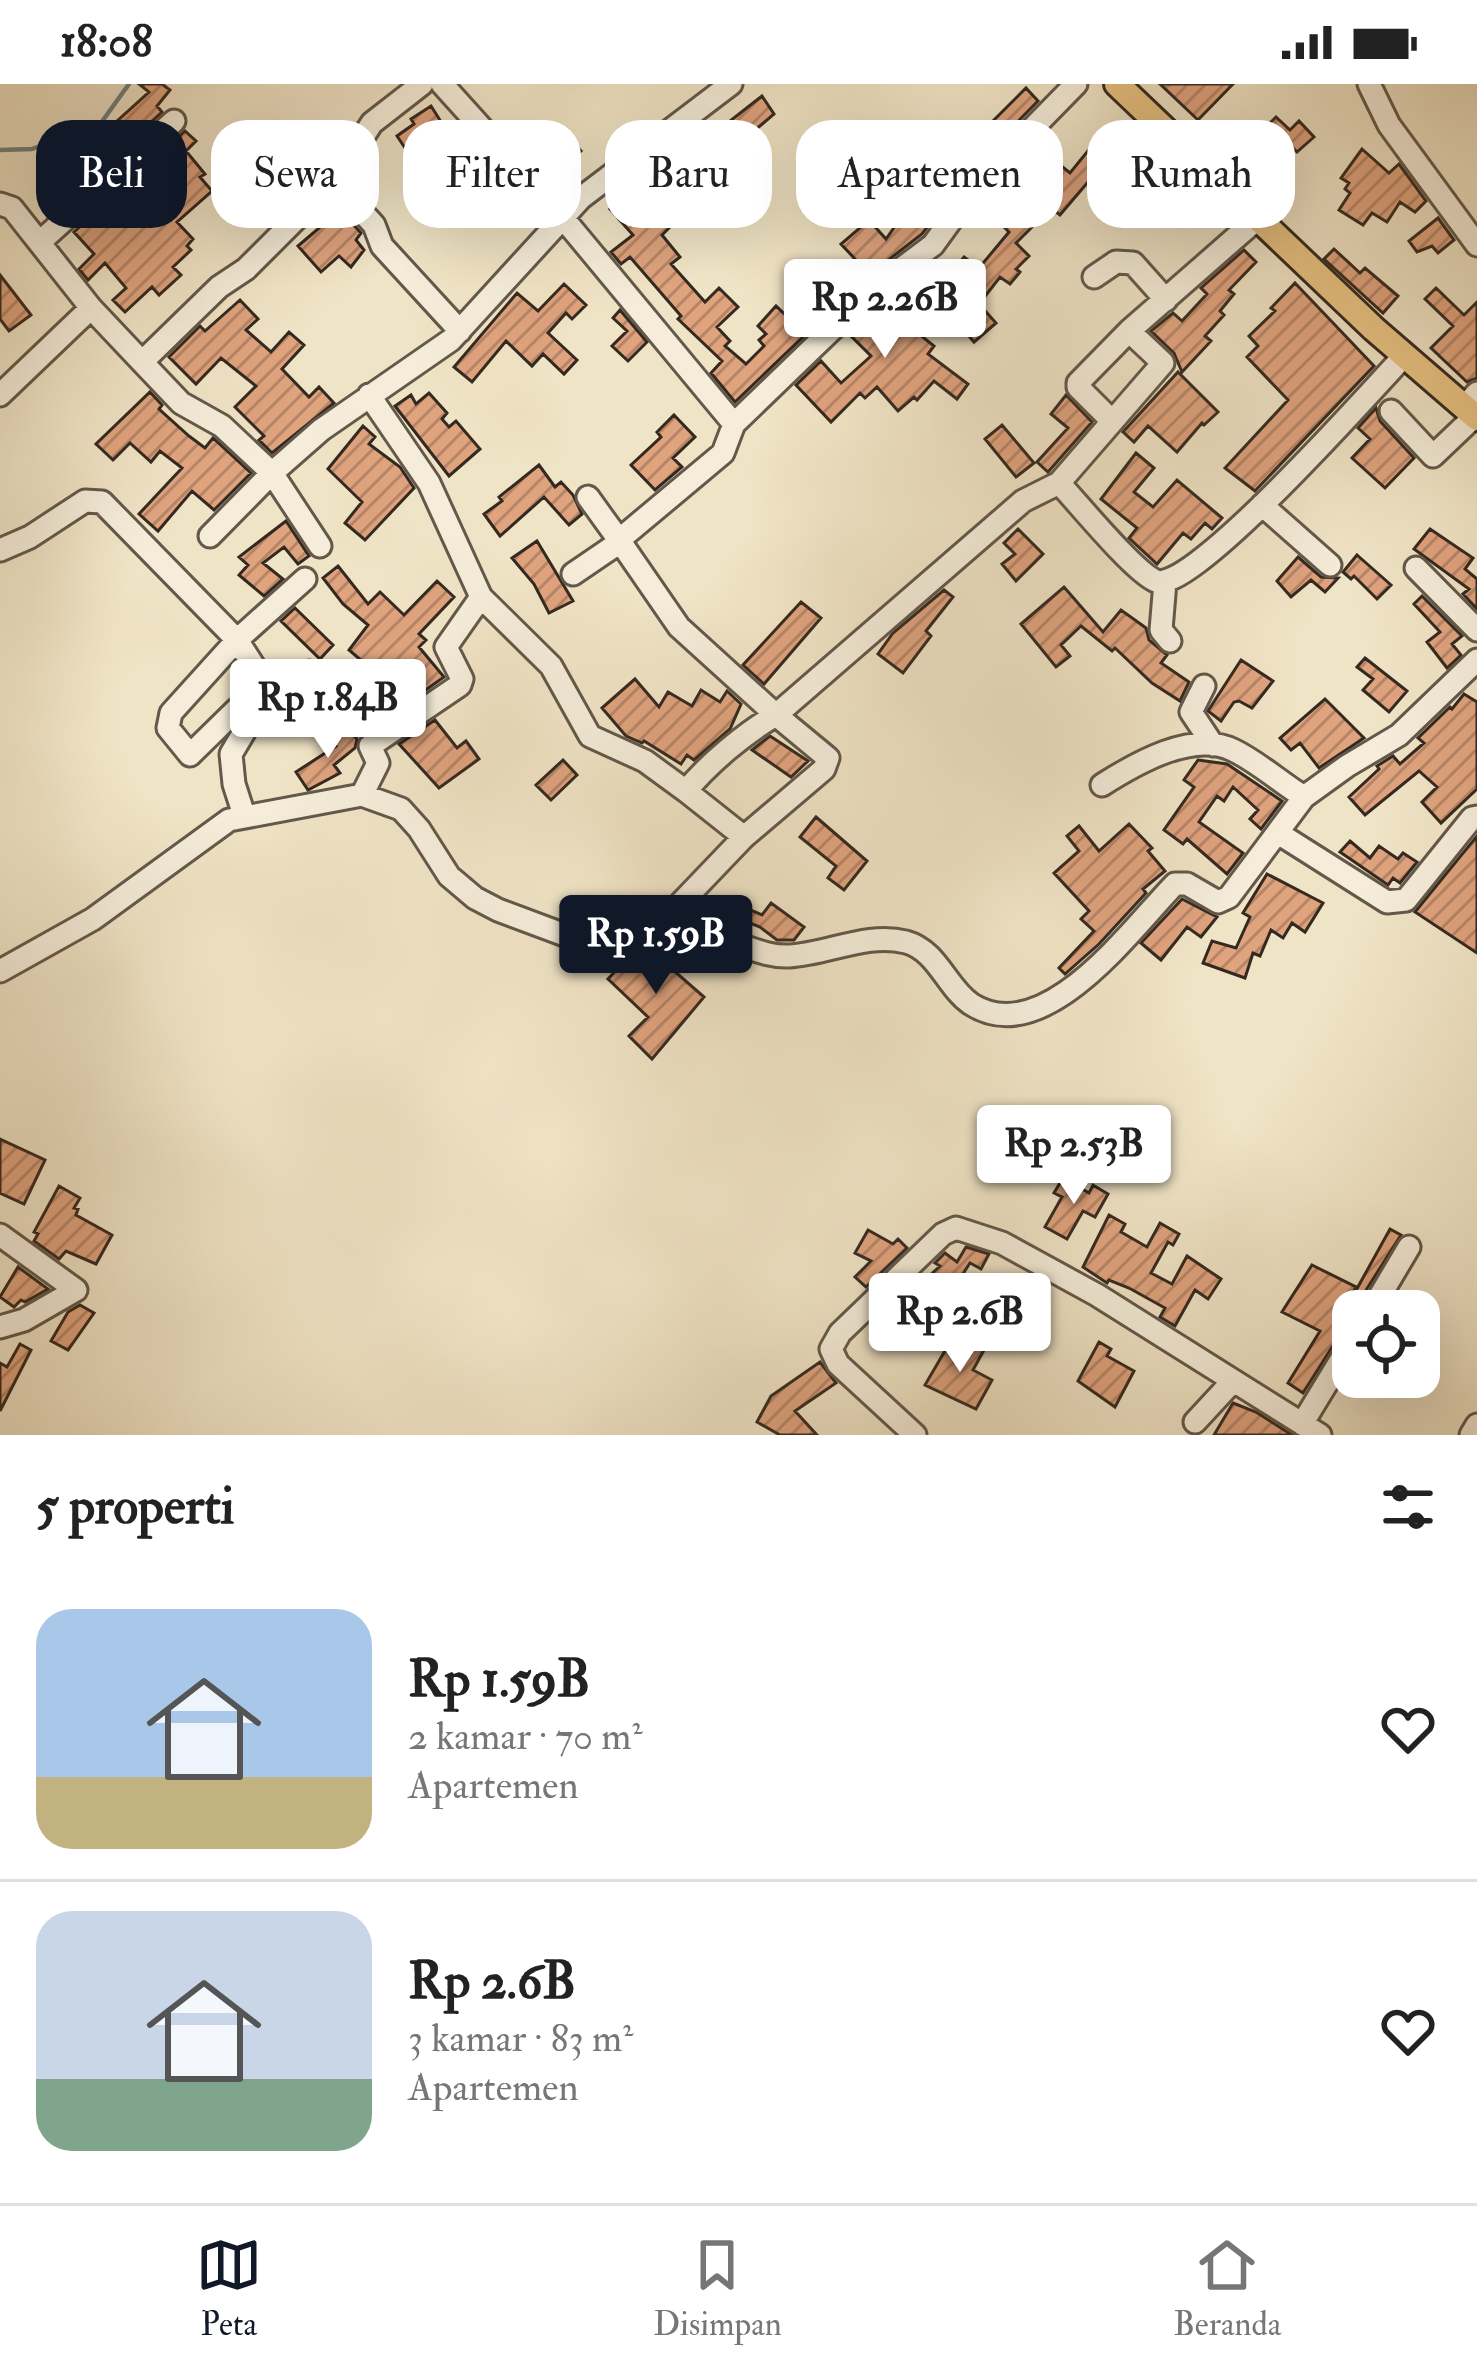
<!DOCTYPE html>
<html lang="id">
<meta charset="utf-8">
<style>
body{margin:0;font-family:"IM FELL Double Pica",serif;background:#f6f6f6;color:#222;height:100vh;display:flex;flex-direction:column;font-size:45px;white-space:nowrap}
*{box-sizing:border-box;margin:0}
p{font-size:39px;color:#767676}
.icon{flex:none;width:66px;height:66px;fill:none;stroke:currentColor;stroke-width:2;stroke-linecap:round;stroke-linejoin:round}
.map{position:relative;height:1351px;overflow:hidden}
.details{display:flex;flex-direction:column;background:#fff;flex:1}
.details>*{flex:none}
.banner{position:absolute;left:36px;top:36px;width:1407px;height:108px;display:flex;gap:24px}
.fabs{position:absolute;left:1332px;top:1206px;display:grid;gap:24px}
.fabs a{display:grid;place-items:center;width:108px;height:108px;border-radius:24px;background:#fff;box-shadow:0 12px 48px #0002;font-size:60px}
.price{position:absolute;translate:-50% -102px;padding:0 27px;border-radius:12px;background:#fff;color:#222;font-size:39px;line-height:78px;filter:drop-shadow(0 3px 6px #0008)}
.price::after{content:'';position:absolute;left:50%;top:72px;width:36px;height:27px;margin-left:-18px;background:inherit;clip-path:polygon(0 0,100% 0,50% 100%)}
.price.current{background:#111827;color:#fff}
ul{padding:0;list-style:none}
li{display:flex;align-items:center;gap:36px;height:300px;padding:0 36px}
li+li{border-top:3px solid #e0e0e0}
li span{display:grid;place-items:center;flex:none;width:336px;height:240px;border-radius:36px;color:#555}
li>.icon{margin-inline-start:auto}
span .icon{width:144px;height:144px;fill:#fffc;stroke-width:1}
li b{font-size:51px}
h2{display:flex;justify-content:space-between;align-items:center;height:144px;padding:0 36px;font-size:51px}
.tag{padding:0 42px;border-radius:36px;background:#fff;box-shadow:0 12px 48px #0002;font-size:42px;line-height:108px}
.tag.current{background:#111827;color:#fff}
.status{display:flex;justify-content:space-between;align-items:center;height:84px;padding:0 60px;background:#fff;direction:ltr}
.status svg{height:33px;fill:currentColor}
.tabs{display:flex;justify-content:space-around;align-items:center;height:168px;border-top:3px solid #e0e0e0;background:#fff;font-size:33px;color:#767676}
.tabs a{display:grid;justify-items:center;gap:6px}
.tabs .current{color:#111827}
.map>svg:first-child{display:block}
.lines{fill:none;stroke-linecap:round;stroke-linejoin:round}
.stream{stroke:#72827e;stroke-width:4.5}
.building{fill:url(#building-hatch);stroke:#342920;stroke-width:3}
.minor-casing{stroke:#63584a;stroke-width:27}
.major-casing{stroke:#342920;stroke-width:30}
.minor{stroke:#f5edda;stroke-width:21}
.major{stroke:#e8c283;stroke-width:24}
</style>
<div class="status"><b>18:08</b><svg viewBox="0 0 49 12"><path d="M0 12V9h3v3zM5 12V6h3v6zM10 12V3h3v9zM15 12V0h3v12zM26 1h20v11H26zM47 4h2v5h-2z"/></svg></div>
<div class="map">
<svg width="1477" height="1351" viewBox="0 0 1477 1351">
<defs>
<pattern id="building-hatch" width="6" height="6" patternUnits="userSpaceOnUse" patternTransform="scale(3)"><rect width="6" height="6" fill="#dfa37e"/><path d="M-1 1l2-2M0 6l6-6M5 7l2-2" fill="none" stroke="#b68567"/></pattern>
</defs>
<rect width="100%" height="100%" fill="#f0e4c6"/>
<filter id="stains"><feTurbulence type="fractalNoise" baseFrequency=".00167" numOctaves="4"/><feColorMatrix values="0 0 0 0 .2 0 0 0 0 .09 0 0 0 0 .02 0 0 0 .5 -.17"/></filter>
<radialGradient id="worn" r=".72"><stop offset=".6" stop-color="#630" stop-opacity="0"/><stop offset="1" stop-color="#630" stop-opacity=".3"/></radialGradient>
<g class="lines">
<path class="stream" d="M 0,66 L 32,65 L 101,39 L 129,0"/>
</g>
<path class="building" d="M 139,0 L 162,0 L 170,6 L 157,22 L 162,28 L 61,119 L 54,111 L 70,96 L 59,82 L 92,52 L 96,56 L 149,8 Z
M 1160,0 L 1233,0 L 1198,36 Z
M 1026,4 L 1038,17 L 987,69 L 973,57 Z
M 762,12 L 774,30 L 741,58 L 745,61 L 729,74 L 720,65 L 662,119 L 678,135 L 662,151 L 680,173 L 671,180 L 705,218 L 719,204 L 738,223 L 717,243 L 730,257 L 725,262 L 746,280 L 764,262 L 759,256 L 766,250 L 758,242 L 776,222 L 795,240 L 814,216 L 829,228 L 735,318 L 711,289 L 722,277 L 678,235 L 681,232 L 630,173 L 621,180 L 611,168 L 633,151 L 610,125 L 684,57 L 692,66 L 722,38 L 725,41 Z
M 431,22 L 450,52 L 413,76 L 397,52 L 414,40 L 411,35 Z
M 1276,33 L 1290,46 L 1299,37 L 1314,53 L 1297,68 L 1291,62 L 1274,80 L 1251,58 Z
M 1114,42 L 1135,60 L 1103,99 L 1094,91 L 1060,131 L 1051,124 L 1047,128 L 1051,117 L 1048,109 L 1021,77 L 1037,62 L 1057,82 L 1059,80 L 1070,89 L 1096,57 L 1100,60 Z
M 560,44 L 581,67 L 558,87 L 537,64 Z
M 185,47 L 196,57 L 186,67 L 205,90 L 200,93 L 212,107 L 177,138 L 193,155 L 187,162 L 191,166 L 173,183 L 181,191 L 159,211 L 152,203 L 125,228 L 113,216 L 126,204 L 105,179 L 88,196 L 79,185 L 94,170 L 74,148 L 115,111 L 129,129 L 149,111 L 158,102 L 143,85 Z
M 821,56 L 865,77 L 880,57 L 892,66 L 868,100 L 853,88 L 844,100 L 829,89 L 823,100 L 803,88 Z
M 1362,65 L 1389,89 L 1399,80 L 1426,117 L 1415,128 L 1400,118 L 1387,138 L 1372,129 L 1363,141 L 1339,126 L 1350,109 L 1345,105 L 1349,99 L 1341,94 Z
M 466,77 L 483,98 L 490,91 L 504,108 L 473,136 L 443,95 Z
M 1000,99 L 1030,132 L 1046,129 L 1016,159 L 1029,172 L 1016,185 L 1020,188 L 1010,200 L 1000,193 L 979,220 L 996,239 L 974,258 L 963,245 L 966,243 L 944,227 L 965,198 L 952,188 L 964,173 L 979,184 L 1009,148 L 981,120 Z
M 912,118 L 930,133 L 938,129 L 922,150 L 856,201 L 843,191 L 855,175 L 841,160 L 869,136 L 886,155 Z
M 340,126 L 361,149 L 356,156 L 364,166 L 351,183 L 339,172 L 321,188 L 298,162 Z
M 1438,134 L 1454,156 L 1438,169 L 1432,162 L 1417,168 L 1409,157 Z
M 1334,165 L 1360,189 L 1365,184 L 1398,212 L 1383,229 L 1324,175 Z
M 1244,166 L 1256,178 L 1229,206 L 1234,210 L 1220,227 L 1224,231 L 1205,252 L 1211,257 L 1182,288 L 1174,269 L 1151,247 L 1173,229 L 1182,237 L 1207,210 L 1201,204 Z
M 934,179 L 939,183 L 929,195 L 923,191 L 900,220 L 921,236 L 914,246 L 934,262 L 928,270 L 968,300 L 957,315 L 934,297 L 917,316 L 914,313 L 898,327 L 877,303 L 865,314 L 860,309 L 831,338 L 796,301 L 821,277 L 841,299 L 871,272 L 849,250 L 883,217 Z
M 0,191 L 31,231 L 9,247 L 0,235 Z
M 1295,199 L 1374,282 L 1255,407 L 1225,384 L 1288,316 L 1247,273 L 1258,262 L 1249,252 L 1275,227 L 1271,224 Z
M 564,200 L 586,221 L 572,235 L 566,229 L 548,249 L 577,276 L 564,290 L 543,270 L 532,282 L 506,257 L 472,298 L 454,283 L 517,209 L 538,227 Z
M 1436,204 L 1464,231 L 1477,218 L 1477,294 L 1467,298 L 1431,264 L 1453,242 L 1425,215 Z
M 240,216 L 258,235 L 246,246 L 271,268 L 289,248 L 304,261 L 282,285 L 309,313 L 319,303 L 334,319 L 272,369 L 259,356 L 264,352 L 235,323 L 256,302 L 221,274 L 196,300 L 169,273 L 200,242 L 205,247 Z
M 620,226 L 647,258 L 628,277 L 612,262 L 627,247 L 613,234 Z
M 1178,288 L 1218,328 L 1204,341 L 1202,339 L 1177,368 L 1148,342 L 1134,358 L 1123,348 Z
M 150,308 L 162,321 L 159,325 L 189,352 L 205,364 L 213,354 L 251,389 L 214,426 L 192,407 L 158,447 L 139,430 L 182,384 L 160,367 L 151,378 L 130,359 L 113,376 L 96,360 Z
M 429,309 L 447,329 L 442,335 L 449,343 L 456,337 L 480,365 L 449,392 L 395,322 L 411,311 L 416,320 Z
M 1066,311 L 1092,338 L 1048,388 L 1037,378 L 1068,344 L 1051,330 Z
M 1376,324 L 1380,337 L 1414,374 L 1385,404 L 1352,374 L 1370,355 L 1358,344 Z
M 674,331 L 695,353 L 673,374 L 682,383 L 655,406 L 631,381 L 661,353 L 657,348 Z
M 1002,341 L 1034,379 L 1016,393 L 985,355 Z
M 363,342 L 375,353 L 369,360 L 400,383 L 414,404 L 365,456 L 345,439 L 362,418 L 328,385 Z
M 1136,369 L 1154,384 L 1134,408 L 1153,423 L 1177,396 L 1222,434 L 1212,445 L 1205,439 L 1191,455 L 1183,449 L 1157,480 L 1129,454 L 1137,444 L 1101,415 Z
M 539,381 L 555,403 L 561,398 L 573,411 L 582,430 L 569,441 L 544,413 L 500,452 L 484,430 L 502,417 L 499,413 Z
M 286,437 L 309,472 L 298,480 L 284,463 L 263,479 L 283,495 L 264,512 L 239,491 L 248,481 L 239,473 Z
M 1018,445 L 1043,470 L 1016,497 L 1002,480 L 1015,470 L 1004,459 Z
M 1430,445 L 1473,474 L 1465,485 L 1477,495 L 1477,525 L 1463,510 L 1469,505 L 1414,465 Z
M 537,457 L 573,517 L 549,529 L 534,500 L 512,474 Z
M 1357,471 L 1391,501 L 1377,515 L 1354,492 L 1351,495 L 1343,488 Z
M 1298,473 L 1321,493 L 1338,494 L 1325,508 L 1311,496 L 1291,513 L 1277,497 Z
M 338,482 L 368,520 L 380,508 L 404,531 L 437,497 L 454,513 L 419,550 L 426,556 L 419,563 L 444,593 L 396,627 L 386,614 L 396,606 L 349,566 L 368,541 L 343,520 L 323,494 Z
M 1064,503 L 1103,548 L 1121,526 L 1146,544 L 1149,556 L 1167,571 L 1161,579 L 1189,598 L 1180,617 L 1152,599 L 1115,564 L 1112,567 L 1081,542 L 1061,561 L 1070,572 L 1056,583 L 1021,540 Z
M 944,506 L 953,513 L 926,547 L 931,552 L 903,589 L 878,570 L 893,549 Z
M 1422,512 L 1462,552 L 1452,560 L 1461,571 L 1447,584 L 1427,558 L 1440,548 L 1414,520 Z
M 801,518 L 821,534 L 764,600 L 743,581 Z
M 295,524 L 333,561 L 320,575 L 281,537 Z
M 1365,574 L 1407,607 L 1389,628 L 1363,606 L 1373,595 L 1357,583 Z
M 1241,576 L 1273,597 L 1252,624 L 1239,617 L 1234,618 L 1221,637 L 1208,627 Z
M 635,595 L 659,623 L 668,608 L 692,622 L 701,606 L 720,618 L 727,607 L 741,620 L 730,645 L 694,676 L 687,671 L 681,680 L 644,657 L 642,659 L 626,652 L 602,624 Z
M 1464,610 L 1477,618 L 1477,705 L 1441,739 L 1422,718 L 1437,703 L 1419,687 L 1365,731 L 1349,713 L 1379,685 L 1377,682 L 1393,672 L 1400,680 L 1424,659 L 1418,654 L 1450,623 L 1452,625 Z
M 1325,615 L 1364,654 L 1319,684 L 1300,659 L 1291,666 L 1280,654 Z
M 435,636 L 457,664 L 466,657 L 479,675 L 439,704 L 399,660 Z
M 347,643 L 357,655 L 355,664 L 334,681 L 340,689 L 308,706 L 296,688 L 336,662 L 331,655 Z
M 770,652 L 808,677 L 791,693 L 752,666 Z
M 563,676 L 577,691 L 551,716 L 536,701 Z
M 1198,676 L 1227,680 L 1282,717 L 1261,745 L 1250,735 L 1258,726 L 1233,703 L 1224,717 L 1217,712 L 1199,738 L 1243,769 L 1227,790 L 1187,755 L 1183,760 L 1164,746 L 1194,703 L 1184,696 Z
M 816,733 L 867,777 L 844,806 L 828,794 L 836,782 L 800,753 Z
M 1129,740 L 1152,764 L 1148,767 L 1165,787 L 1143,805 L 1146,809 L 1099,860 L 1065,890 L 1059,884 L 1094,847 L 1081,835 L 1089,827 L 1054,789 L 1079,767 L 1067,752 L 1079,742 L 1099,767 Z
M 1477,752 L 1477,869 L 1415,828 Z
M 1350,757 L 1370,774 L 1379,762 L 1398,775 L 1403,769 L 1417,778 L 1400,799 L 1393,794 L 1388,801 L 1340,768 Z
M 1267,790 L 1323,819 L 1305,848 L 1292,839 L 1283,854 L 1271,846 L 1260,872 L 1253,869 L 1245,894 L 1203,879 L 1212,857 L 1236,864 L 1250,833 L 1243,829 Z
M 1182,815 L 1217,833 L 1201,853 L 1187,843 L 1161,876 L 1141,859 Z
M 771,819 L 804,843 L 794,856 L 777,856 L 760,843 L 735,833 L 739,821 L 762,831 Z
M 657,860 L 678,881 L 673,886 L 704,913 L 652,975 L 629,952 L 648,933 L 608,895 L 625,877 L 629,880 L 646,863 Z
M 0,1055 L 45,1076 L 24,1120 L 0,1109 Z
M 1063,1094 L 1089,1109 L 1093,1101 L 1108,1110 L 1095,1133 L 1083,1127 L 1067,1155 L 1045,1143 L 1062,1113 L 1054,1109 Z
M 59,1102 L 80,1114 L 74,1124 L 78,1125 L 76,1131 L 112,1151 L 96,1180 L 66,1167 L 59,1175 L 34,1157 L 38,1150 L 34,1148 Z
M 1109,1131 L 1125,1140 L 1121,1148 L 1147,1163 L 1160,1139 L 1179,1150 L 1173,1161 L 1168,1158 L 1151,1189 L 1172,1200 L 1187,1172 L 1221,1195 L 1208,1215 L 1195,1206 L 1175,1242 L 1160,1233 L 1165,1224 L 1129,1204 L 1109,1196 L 1107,1199 L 1083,1183 Z
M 1390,1145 L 1401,1151 L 1361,1214 L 1354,1210 Z
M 868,1146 L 893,1160 L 898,1155 L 907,1164 L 866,1203 L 855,1193 L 871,1177 L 855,1169 Z
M 966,1163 L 989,1170 L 981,1185 L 970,1179 L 953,1205 L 940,1214 L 923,1198 L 940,1182 L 935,1179 L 945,1169 L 957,1178 Z
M 1312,1181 L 1356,1203 L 1337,1236 L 1346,1241 L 1303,1309 L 1288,1299 L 1320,1247 L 1282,1228 Z
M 18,1183 L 48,1205 L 25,1218 L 21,1216 L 14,1223 L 0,1213 Z
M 80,1221 L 94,1229 L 68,1266 L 51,1257 L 68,1228 Z
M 961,1253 L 984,1266 L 973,1286 L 992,1296 L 976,1325 L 925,1301 L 946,1265 L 953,1269 Z
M 1099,1258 L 1111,1265 L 1107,1272 L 1134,1287 L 1115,1323 L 1078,1297 Z
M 20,1260 L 31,1266 L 0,1327 L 0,1279 L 7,1283 Z
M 820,1278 L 836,1299 L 795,1327 L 817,1351 L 780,1351 L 757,1338 L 771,1312 Z
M 1233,1319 L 1256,1328 L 1292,1351 L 1214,1351 Z"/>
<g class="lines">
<defs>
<path id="minor" d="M 442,0 L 563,134 L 734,340 L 873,206 L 933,161 L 975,103 L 1076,0
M 1369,0 L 1389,41 L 1477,161
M 1001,76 L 1036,118
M 334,97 L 374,141 L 382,162 L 460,247
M 0,120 L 12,124 L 91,224
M 1257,135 L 1129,247 L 1163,279 L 1059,399 C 1078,419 1134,488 1156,497 C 1191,511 1374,304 1404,272
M 41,157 L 174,37
M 1094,193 L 1116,178 L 1133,179 L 1166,216
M 0,311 L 91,224 L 142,278
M 1465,322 L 1477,309
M 1391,327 L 1433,372 L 1475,332
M 1112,337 L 1078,303 L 1078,299 L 1129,247
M 588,413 L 619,456
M 1262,421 L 1330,481
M 210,452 L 272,389 L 321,346 L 451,256 L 581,114 L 731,0
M 320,462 L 272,389 L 222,342 L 181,319 L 142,278 L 219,203 L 246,185 L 334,97 L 372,39 L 422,0
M 0,466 L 30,453 L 85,417 L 102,418 L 237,556 L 171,629 L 168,644 L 190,671 L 237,625
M 1416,484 L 1477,546
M 573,490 L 620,458
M 1165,498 L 1161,546 L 1170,557
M 481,513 L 551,582 L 590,652 L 645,677 L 686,707 C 709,679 745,649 776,631 L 679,543 L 619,456 L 723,369 L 734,340
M 1204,602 L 1191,628 L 1213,661
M 264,620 L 309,588
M 1102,701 C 1135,680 1193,646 1233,666 C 1258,678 1281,699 1304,713
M 686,707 L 744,753
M 362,711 L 378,679 L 370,662 L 460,601 L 462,595 L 446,563 L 481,513 L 429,399 L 369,311
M 244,731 L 234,700 L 231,670 L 265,613 L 257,587 L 237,556 L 305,495
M 1278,749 L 1387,818 L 1406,816 L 1472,734 L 1477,733
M 656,845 C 680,848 704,850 728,857 C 749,863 767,873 789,872 C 829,870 866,848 906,858 C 938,867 946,903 971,920 C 1044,967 1130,846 1175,800 L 1187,800 L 1218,818 L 1229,813 L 1304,713 L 1347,682 L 1399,651 L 1477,576
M 0,887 L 93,835 L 229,736 L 362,711 L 401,725 L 419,745 L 449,792 L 475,814 L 498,826 L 581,857 L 600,858 L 656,845 L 744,753 L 824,685 L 828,674 L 776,631 L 1023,417 L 1059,399
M 0,1151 L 76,1206 L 24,1236 L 0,1243
M 898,1195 L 931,1226
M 1371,1227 L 1409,1163
M 1195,1338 L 1233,1297
M 1302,1340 L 1353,1256
M 915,1351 L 838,1280 L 831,1265 L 840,1249 L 943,1150 L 956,1144 L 1002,1159 L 1097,1211 L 1320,1351
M 1471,1351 L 1477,1341"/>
<path id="major" d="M 1117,0 L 1374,245 L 1477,334"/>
</defs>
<use href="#minor" class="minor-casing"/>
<use href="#major" class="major-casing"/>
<use href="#minor" class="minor"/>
<use href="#major" class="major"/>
</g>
<rect width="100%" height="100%" filter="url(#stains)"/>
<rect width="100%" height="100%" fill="url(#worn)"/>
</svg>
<div class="fabs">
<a><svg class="icon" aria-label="locate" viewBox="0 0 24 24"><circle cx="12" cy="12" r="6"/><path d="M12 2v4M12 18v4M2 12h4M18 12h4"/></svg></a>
</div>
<b class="price" style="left:885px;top:277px">Rp 2.26B</b>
<b class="price" style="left:328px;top:677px">Rp 1.84B</b>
<b class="price current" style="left:656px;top:913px">Rp 1.59B</b>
<b class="price" style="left:1074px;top:1123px">Rp 2.53B</b>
<b class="price" style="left:960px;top:1291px">Rp 2.6B</b>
<div class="banner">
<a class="tag current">Beli</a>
<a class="tag">Sewa</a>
<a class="tag">Filter</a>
<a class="tag">Baru</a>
<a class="tag">Apartemen</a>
<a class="tag">Rumah</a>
</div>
</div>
<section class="details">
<h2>5 properti<svg class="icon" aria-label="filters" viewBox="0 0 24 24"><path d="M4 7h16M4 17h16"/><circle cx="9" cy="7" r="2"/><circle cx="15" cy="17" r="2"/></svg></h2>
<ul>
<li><span style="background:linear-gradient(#a9c7e8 70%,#c2b280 0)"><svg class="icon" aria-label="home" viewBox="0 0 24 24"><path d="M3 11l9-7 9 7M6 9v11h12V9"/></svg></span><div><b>Rp 1.59B</b><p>2 kamar · 70 m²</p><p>Apartemen</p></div><svg class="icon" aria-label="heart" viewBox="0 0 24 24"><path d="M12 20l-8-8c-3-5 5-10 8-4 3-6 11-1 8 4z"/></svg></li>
<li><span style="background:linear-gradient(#c9d6e8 70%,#7fa58c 0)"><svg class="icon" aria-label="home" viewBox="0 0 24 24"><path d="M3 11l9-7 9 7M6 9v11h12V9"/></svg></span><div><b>Rp 2.6B</b><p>3 kamar · 83 m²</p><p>Apartemen</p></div><svg class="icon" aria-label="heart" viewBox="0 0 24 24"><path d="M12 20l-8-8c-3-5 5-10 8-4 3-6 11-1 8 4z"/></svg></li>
</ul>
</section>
<nav class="tabs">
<a class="current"><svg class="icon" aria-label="map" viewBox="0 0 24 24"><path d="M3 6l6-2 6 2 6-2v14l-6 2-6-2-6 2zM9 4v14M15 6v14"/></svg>Peta</a>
<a><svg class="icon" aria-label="saved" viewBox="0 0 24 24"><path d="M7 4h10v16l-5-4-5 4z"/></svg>Disimpan</a>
<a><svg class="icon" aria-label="home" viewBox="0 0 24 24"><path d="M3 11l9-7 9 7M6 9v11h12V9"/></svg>Beranda</a>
</nav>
